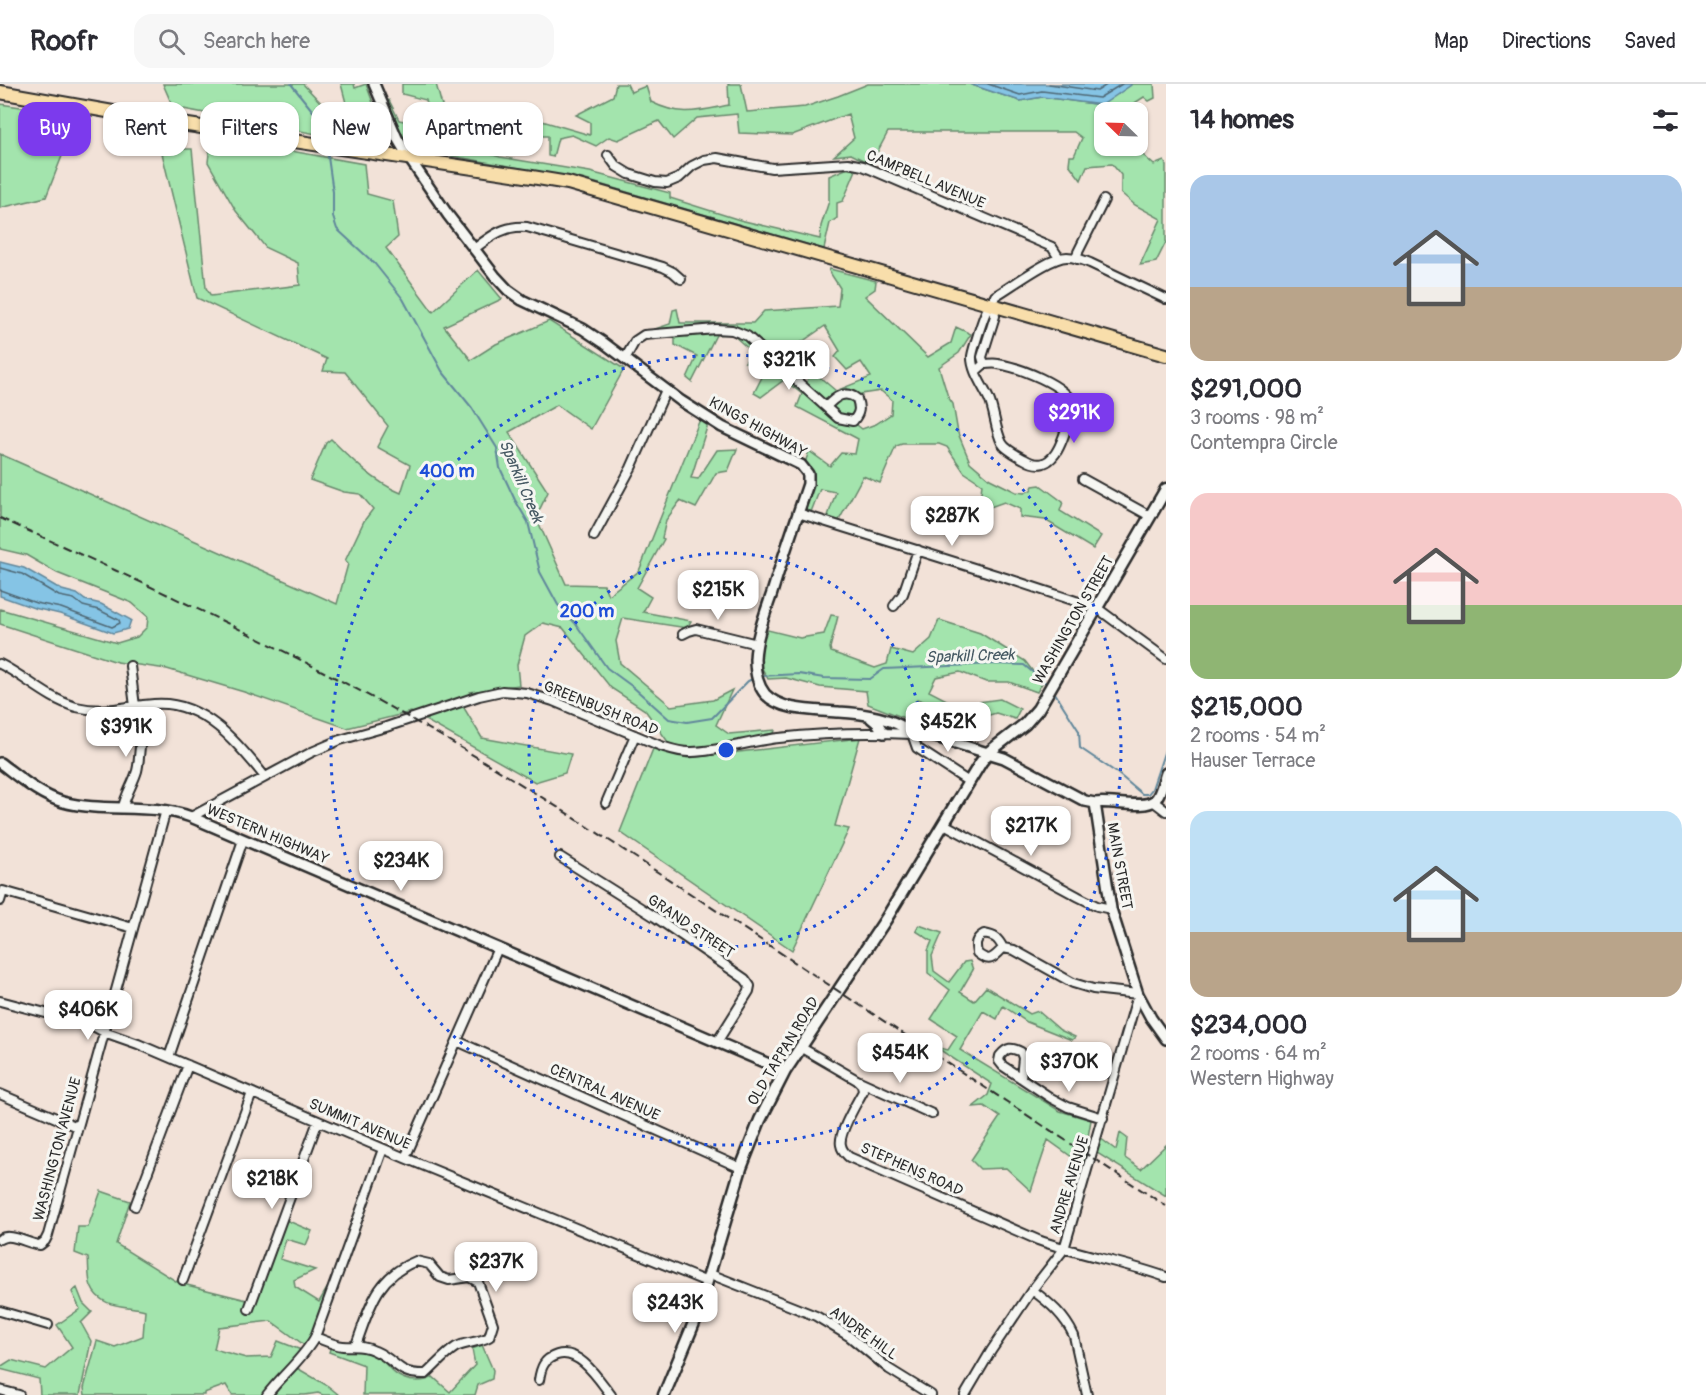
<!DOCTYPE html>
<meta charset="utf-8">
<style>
body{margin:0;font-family:Pangolin,sans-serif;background:#f7f7f7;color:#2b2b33;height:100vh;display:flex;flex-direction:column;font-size:22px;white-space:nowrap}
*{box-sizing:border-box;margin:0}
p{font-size:20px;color:#7c7c81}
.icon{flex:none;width:33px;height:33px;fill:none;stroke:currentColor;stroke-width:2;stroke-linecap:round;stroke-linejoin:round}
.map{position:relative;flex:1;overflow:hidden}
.drawer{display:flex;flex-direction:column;background:#fff;width:540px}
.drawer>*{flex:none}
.banner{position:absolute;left:18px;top:18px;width:570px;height:54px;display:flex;gap:12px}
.needle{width:39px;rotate:293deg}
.controls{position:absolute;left:1094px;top:18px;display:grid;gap:12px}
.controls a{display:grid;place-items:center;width:54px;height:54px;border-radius:12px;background:#fff;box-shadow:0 2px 4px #0004;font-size:30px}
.price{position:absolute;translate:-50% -51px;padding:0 14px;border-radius:12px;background:#fff;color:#222;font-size:20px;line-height:39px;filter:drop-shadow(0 2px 3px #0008)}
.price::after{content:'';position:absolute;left:50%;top:36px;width:18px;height:14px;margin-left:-9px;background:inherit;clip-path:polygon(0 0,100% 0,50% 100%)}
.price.on{background:#7c3aed;color:#fff}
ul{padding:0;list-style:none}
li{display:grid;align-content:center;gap:12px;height:318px;padding:0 24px}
li span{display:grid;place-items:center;height:186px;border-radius:18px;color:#555}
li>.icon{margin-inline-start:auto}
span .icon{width:108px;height:108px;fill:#fffc;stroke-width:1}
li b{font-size:26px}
h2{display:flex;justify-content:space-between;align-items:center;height:72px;padding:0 24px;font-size:26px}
.chip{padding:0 21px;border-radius:18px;background:#fff;box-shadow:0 2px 4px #0004;font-size:21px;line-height:54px}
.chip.on{background:#7c3aed;color:#fff}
header{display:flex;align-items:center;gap:36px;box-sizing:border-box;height:84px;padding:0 30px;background:#fff;border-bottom:2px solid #e1e1e2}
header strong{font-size:28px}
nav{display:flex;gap:33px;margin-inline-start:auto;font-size:21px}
.search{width:420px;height:54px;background:#f7f7f7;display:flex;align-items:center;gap:15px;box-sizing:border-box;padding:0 21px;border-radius:18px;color:#7c7c81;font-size:22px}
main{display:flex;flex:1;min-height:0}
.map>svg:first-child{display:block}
.green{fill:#a3e4ad;stroke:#67886c;stroke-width:1.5;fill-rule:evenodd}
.water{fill:#85c4e5;stroke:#61879b;stroke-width:1.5}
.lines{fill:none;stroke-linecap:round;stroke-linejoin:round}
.shore{stroke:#4f6875;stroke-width:1.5}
.stream{stroke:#61879b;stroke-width:2}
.minor-casing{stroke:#2b2b2b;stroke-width:12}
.tertiary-casing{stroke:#2b2b2b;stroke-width:14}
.secondary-casing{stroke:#2b2b2b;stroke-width:15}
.primary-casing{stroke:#2b2b2b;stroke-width:16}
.minor{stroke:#f6f6f2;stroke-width:8}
.tertiary{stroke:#f6f6f2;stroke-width:9}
.secondary{stroke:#f6f6f2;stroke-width:10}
.primary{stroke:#f8deab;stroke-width:12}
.rail{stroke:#2b2b2b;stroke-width:2;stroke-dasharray:9 4.5;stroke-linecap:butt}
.ring{fill:none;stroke:#1d4ed8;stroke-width:3;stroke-dasharray:3 6}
.labels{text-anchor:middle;stroke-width:6;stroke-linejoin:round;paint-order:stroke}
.street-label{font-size:15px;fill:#2b2b2b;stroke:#f6f6f2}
.water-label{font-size:16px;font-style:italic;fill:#465963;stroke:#f6f6f2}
.centre{fill:#1d4ed8;stroke:#f6f6f2;stroke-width:3}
.ring-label{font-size:18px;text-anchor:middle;font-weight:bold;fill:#1d4ed8;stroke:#f6f6f2;stroke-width:6;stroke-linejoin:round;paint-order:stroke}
</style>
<header>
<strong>Roofr</strong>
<div class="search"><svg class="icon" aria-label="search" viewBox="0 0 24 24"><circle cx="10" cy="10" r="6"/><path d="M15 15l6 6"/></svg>Search here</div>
<nav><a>Map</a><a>Directions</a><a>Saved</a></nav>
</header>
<main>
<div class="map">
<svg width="1166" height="1311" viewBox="0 0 1166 1311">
<rect width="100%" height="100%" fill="#f2e2d8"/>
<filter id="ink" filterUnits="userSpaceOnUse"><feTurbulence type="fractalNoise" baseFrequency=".0167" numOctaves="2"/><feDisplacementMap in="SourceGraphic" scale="12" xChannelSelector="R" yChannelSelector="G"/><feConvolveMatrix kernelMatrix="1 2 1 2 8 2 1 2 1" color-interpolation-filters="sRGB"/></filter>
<g filter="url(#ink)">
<path class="green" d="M 163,0 L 303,0 L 323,21 L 343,55 L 173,23 Z
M 341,0 L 354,0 L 355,4 L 366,0 L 388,59 L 356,57 Z
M 402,0 L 436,0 L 449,47 L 507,51 L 532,34 L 590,51 L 590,38 L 576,31 L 613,12 L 616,0 L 627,0 L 631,8 L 646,2 L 651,18 C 681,33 698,27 729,21 L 728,0 L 741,0 L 747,28 L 805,23 L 838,12 L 868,0 L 969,0 L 1020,17 L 1042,13 L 1101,21 L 1131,0 L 1154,0 L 1155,14 L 1149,17 L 1144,13 L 1121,28 L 1104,28 L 1104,62 L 1133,62 L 1154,81 L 1164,77 L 1166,81 L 1166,158 L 1156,178 L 1140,181 L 1161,135 L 1135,121 L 1121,109 L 1121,91 L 1112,80 L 1087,82 L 1081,96 L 1069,80 L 1070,72 L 1074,72 L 1082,54 L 1074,48 L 888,48 L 871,80 L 851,70 L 834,72 L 854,54 L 848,30 L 792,51 L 739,49 L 737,30 L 697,34 L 673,55 L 659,37 L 618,56 L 609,53 L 596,62 L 572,51 L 558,54 L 553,73 L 548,72 L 548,52 L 528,52 L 510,64 L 497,61 L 490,55 L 477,66 L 500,73 L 590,88 L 670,109 L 670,114 L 740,136 L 820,155 L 821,142 L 829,117 L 829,92 L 848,84 L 856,86 L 843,117 L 837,119 L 837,134 L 830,139 L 824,165 L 582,95 L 452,72 L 436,65 L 407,61 L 385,17 L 389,16 L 399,36 L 432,42 L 426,16 L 402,10 Z
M 0,20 L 49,27 L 71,49 L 46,113 L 0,124 Z
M 211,53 L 364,80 L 367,110 L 393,117 L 398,153 L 386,164 L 433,228 L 478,186 L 502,215 L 444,242 L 471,276 L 496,260 L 549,237 L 624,285 L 591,345 L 557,321 L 509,348 L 548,408 L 536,433 L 566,500 L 604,501 L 608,511 L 639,487 L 700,335 L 708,340 L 691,394 L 698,395 L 717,366 L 737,365 L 728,387 L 716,389 L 696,424 L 680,417 L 666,436 L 662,454 L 664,455 L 637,504 L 651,513 L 643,528 L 691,537 L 687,544 L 623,534 L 616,557 L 620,579 L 671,622 L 713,616 L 732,606 L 716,641 L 729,650 L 775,646 L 773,653 L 693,665 L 671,662 L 645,626 L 611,604 L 563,544 L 543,539 L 525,552 L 517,581 L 519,601 L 470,608 L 464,624 L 482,654 L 571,670 L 565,689 L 535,698 L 411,628 L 347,644 L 244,608 L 167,585 L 117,578 L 0,540 L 0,525 L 117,559 L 137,553 L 147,543 L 148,533 L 132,519 L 57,489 L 26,471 L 0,465 L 0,370 L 337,520 L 348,480 L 345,477 L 364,437 L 373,425 L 360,410 L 344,408 L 310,396 L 326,359 L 331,355 C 351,375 374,398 401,409 L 410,381 L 377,363 L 388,342 L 345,288 L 323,287 L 327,275 L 197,214 L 161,65 L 192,65 L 206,204 L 211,212 L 300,201 L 298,179 L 266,164 L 236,127 L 208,78 Z
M 830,185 L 876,197 L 875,205 L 865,212 L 928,273 L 951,259 L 956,243 L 971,250 L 959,269 L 939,283 L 948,313 L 953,320 L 958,349 L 970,378 L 990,395 L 1016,408 L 1024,409 L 1031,406 L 1033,402 L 1040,401 L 1063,418 L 1060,427 L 1101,452 L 1093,465 L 1045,436 L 1020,433 L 1020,425 L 1004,418 L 990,423 L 985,439 L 971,444 L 965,431 L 980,417 L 982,400 L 964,388 L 947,363 L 939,360 L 902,360 L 896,362 L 880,399 L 863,392 L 838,438 L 827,435 L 836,408 L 820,405 L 811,428 L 806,425 C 811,408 818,394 805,379 L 809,367 L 830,382 L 841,369 L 855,370 L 858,355 L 797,323 L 802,310 L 784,296 L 761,313 L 754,309 L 764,289 C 759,281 754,278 745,278 L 753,269 L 732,250 L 716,251 L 692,298 L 687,294 L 697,272 L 675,261 L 675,254 L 655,254 L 655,245 L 670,240 L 673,226 L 677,225 L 680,239 L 753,239 L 764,227 L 838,222 L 840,204 L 829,187 ZM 825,242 L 840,267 L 835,273 L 847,286 L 861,278 L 871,293 L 836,307 L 809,284 L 807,300 L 789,279 L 792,272 L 786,269 ZM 881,307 L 892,316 L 891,330 L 876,340 L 862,345 L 848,334 L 855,326 L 861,310 Z
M 831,531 L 838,532 L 830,564 L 831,568 L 875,584 L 887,580 L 891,565 L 913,571 L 931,555 L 939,536 L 980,549 L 1025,577 L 1042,599 L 1037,608 L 1009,598 L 986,598 L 960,588 L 936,593 L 929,607 L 956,621 L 1000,615 L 1020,625 L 1015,635 L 996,629 L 973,636 L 917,615 L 907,635 L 868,620 L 866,607 L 820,603 L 786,594 L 768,595 L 759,579 L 761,559 L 768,546 L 800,554 L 824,550 Z
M 860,654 L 835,742 L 849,745 L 792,866 L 620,748 L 653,665 L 688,674 Z
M 919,841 L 942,849 L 932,872 L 934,887 L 949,898 L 964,878 L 970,877 L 973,886 L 960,908 L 974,917 L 986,903 L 1030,930 L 1038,927 L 1060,946 L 1075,953 L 1072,956 L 1027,938 L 1003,922 L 997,935 L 983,927 L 960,966 L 1060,1027 L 1091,1036 L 1083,1081 L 1048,1056 L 1031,1107 L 1006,1084 L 980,1085 L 971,1076 L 1000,1033 L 984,1022 L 973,1023 L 988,1011 L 992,1000 L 928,958 L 930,957 L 936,958 L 940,964 L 948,966 L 957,952 L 931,935 L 950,906 L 928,889 L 928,867 L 932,857 L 916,847 Z
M 1120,1049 L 1127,1054 L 1125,1074 L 1141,1085 L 1166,1061 L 1166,1112 L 1097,1069 L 1100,1054 L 1116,1066 Z
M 101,1107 L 130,1117 L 116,1160 L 179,1199 L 255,1218 L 286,1136 L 312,1147 L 306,1161 L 286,1155 L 280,1175 L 315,1186 L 294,1196 L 295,1203 L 319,1218 L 329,1201 L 331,1203 L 307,1263 L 271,1237 L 219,1243 L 214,1265 L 246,1274 L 271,1273 L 278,1257 L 301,1266 C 292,1283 273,1295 262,1311 L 232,1311 L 226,1301 L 204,1309 L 204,1311 L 85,1311 L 84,1304 L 97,1257 L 115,1263 L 143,1252 L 145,1226 C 126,1221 100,1225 91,1202 C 88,1195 89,1182 88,1174 L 75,1169 L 78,1143 L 88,1143 Z
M 77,1204 L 83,1219 L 92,1228 L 81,1239 L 91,1257 L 80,1311 L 40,1311 L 39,1295 L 0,1285 L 0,1283 L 11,1276 L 46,1285 L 72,1263 L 57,1241 L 80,1225 L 72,1208 Z
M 482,1261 L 493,1286 L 492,1295 L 478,1301 L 475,1311 L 363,1311 L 364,1281 L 329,1268 L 331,1262 C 346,1264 363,1264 377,1272 C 385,1277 389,1286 397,1291 C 408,1298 423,1299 433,1293 L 450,1308 L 475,1281 L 472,1265 Z
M 297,1284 L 328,1302 L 339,1311 L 323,1311 L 318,1309 L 305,1311 L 273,1311 L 276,1306 Z"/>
<path class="water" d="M 969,0 L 1131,0 L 1131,1 L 1102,21 L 1042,13 L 1020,17 Z
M 0,478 L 24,484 L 62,506 L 77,510 L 85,516 L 101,520 L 131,536 L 128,545 L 113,549 L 60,530 L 34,524 L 0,512 Z"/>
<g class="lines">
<path class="shore" d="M 988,0 L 1020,11 L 1042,7 L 1099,14 L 1122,0
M 1049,0 L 1097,7 L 1108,0
M 0,484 L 22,490 L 59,512 L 74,515 L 83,522 L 99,526 L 119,536 L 120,539 L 112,543 L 61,524 L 36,519 L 0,506"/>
<path class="stream" d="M 291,0 L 324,41 L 326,57
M 327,66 L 333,108 L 333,133 L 337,145 L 375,180 L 403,215 L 442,287 L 472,324 L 497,364 L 500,384 L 515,416 L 528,438 L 540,488 L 558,521 L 575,539 L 607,584 L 633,603 L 669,635 L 687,638 L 712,634 L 748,597 L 755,594
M 760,592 L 799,590 L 824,594 L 870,595 L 884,585 L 995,580 L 1024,581 L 1047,600
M 1053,606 L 1079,647 L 1080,664 L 1117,689 L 1142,710 L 1148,710 L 1152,705 L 1166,663"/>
<defs>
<path id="minor" d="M 608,71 L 616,82 L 629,90 L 655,98 L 667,99 L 679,94 L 692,82 L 704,76 L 717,74 L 772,84 L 848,79 L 863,82 L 1052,163 L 1059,174
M 474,165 C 491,152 504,141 527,143 L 663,183 L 673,188 L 681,195
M 1077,175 L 1078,168 L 1104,116
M 625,275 L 635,257 L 644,251 L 716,245 L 732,246 L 747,252 L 838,334 L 853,337 C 860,329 860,324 857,315 C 845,305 835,313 826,323
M 984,280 L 982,273 L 995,232 L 992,221
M 976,287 L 984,280 C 988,280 994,279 998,280 C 1018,283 1067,301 1073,321 C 1066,343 1058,396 1024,375 C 1017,371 1006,366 1002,359 C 995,345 995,329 989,315 C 983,302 971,286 972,272 C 973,265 983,234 986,228 C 990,222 993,219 995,212 C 1011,203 1050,173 1067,173 C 1075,173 1083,176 1090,179 L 1166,215
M 1083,395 L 1150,432
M 798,429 L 1009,495 L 1097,524 L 1166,575
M 594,452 L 631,384 L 666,306
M 894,522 L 903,510 L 918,466
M 683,550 L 689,547 L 696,545 L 757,560
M 0,580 C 26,593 48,615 76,623 C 106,630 125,622 154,620 C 203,616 238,659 265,693
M 1153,717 L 1166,727
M 606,719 L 635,651
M 123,723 C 126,710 133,700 137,687 C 139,679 139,671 140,663 L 130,582
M 191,733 L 312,668 L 340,656 L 386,643 L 479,612 L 502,607 L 527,609 L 553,617 L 661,662 C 671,665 682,669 692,668 C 721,667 750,657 779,654 C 823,649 868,648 912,650 L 917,664 L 969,698
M 944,740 L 1079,813 L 1097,822 L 1111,825
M 560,773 L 655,833 L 745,895 L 750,902 L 749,907 L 717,958
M 0,817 L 3,807 L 133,844
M 984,850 C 995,852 998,854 1003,864 C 993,875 989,879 977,869 C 975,860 975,855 984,850 Z
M 0,917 L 91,941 L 104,948 L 138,960 L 405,1074 L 707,1198
M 457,957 L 741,1084
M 800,963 L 857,996 L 862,1001 L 863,1007 C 857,1019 838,1049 841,1061 C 842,1067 845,1069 849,1073 L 1038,1156 C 1080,1171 1124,1178 1166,1193
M 169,973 L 243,756
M 1021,994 L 1023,974 L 1021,968 C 1012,963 1007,963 1000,972 L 999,977 L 1003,982 L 1051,1014 L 1068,1023 L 1103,1034
M 857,996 L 932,1030
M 0,1010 L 77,1043
M 405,1074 L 498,864
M 135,1122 L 188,981
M 0,1155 C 11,1148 27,1160 40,1161 L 45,1157 L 48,1151 L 166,726
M 710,1190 L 816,1232 L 849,1252 L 889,1285 L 931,1311
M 183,1196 L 252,1009
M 1032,1206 C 1050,1219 1065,1232 1074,1252 L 1087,1311
M 249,1225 L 318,1037
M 0,1227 L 48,1241
M 315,1253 C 324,1256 333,1261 343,1262 C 355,1263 363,1261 375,1267 C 398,1277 396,1291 426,1290 C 435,1282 445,1270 456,1263 C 466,1258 477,1259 489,1253 L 493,1240 L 478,1198 L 469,1193 L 449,1196 L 440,1193 L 429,1180 L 416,1177 C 376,1193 370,1223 356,1261
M 539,1296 C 541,1283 544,1275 557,1271 C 580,1264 599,1296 611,1311
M 0,1306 L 19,1311
M 267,1311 C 282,1291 303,1275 315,1253 L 383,1065
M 965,1311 L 991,1267 L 1032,1206 L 1064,1165 L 1138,910 L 1093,905 L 1073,899 L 1014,866 L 1003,864"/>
<path id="tertiary" d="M 374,0 L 397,54 L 409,74 L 448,131 L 495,192 L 508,206 L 522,216 L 583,245 L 604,259 L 681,317 L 722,343 L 801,381 L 808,390 L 808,400 C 796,436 783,472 772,509 C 765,530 756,553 755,575 C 755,588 757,600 765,610 C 782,628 817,626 839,628 C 861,629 897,634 912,650 L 926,650 L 1004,674 L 1085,717 L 1095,719 L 1111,825 L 1138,910 L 1151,934 L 1166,955
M 871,634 L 877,639 L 884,649
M 0,679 C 19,693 39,711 63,718 C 104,729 150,718 191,733 L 785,987
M 1095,719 C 1110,716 1144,726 1155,716 C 1161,710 1163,697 1166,689"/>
<path id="secondary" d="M 664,1311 L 696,1234 L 741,1084 L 760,1036 L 785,987 L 886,835 L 981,678 L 989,668 L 1025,640 L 1038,625 L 1166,405"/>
<path id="primary" d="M 0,8 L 175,39 L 532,93 L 568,99 L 1166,271"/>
</defs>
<use href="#minor" class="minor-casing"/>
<use href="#tertiary" class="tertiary-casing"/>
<use href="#secondary" class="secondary-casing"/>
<use href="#primary" class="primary-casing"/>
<use href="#minor" class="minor"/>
<use href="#tertiary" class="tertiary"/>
<use href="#secondary" class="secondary"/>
<use href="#primary" class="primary"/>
<path class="rail" d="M 0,434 C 147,500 293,567 434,648 C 548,714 657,788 767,860 C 900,948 1033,1035 1166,1122"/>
</g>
</g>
<g class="ring">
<circle cx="726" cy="666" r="197"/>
<circle cx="726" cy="666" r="395"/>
</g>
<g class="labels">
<g class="street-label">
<text transform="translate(926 95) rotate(23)" y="5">CAMPBELL AVENUE</text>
<text transform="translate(758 343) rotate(29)" y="5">KINGS HIGHWAY</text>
<text transform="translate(1073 536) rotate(-60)" y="5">WASHINGTON STREET</text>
<text transform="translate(601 624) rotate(22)" y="5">GREENBUSH ROAD</text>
<text transform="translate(268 750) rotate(23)" y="5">WESTERN HIGHWAY</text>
<text transform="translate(1120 782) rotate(80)" y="5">MAIN STREET</text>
<text transform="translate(691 842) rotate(34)" y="5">GRAND STREET</text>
<text transform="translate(783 967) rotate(-59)" y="5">OLD TAPPAN ROAD</text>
<text transform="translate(605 1008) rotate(24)" y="5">CENTRAL AVENUE</text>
<text transform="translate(360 1040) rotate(23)" y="5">SUMMIT AVENUE</text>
<text transform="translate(57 1065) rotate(-75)" y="5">WASHINGTON AVENUE</text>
<text transform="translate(912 1085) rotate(24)" y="5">STEPHENS ROAD</text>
<text transform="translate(1069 1101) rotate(-73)" y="5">ANDRE AVENUE</text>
<text transform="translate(864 1249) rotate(36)" y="5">ANDRE HILL</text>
</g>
<g class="water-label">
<text transform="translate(522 397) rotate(67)" y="6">Sparkill Creek</text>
<text transform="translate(970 571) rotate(-2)" y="6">Sparkill Creek</text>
</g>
</g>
<circle cx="726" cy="666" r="9" class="centre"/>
<g class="ring-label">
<text x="447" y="393">400 m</text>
<text x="587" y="533">200 m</text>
</g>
</svg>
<div class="controls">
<a><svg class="needle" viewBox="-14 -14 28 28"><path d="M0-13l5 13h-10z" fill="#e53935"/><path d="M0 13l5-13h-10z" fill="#7c7c81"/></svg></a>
</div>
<b class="price" style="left:789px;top:307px">$321K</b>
<b class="price on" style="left:1074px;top:360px">$291K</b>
<b class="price" style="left:952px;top:463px">$287K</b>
<b class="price" style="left:718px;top:537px">$215K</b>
<b class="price" style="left:948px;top:669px">$452K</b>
<b class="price" style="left:126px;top:674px">$391K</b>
<b class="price" style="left:1031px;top:773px">$217K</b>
<b class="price" style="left:401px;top:808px">$234K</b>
<b class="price" style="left:88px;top:957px">$406K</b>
<b class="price" style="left:900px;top:1000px">$454K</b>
<b class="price" style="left:1069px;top:1009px">$370K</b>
<b class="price" style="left:272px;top:1126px">$218K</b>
<b class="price" style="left:496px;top:1209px">$237K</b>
<b class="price" style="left:675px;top:1250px">$243K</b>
<div class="banner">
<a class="chip on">Buy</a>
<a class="chip">Rent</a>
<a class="chip">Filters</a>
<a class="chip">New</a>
<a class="chip">Apartment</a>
</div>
</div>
<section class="drawer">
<h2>14 homes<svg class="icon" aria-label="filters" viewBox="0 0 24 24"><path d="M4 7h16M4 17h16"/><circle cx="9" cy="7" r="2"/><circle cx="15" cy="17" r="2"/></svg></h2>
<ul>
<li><span style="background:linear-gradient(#a9c7e8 60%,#b9a48a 0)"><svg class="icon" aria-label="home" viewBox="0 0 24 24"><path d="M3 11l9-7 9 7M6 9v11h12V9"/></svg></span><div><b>$291,000</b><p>3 rooms · 98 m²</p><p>Contempra Circle</p></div></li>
<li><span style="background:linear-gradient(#f6c9c9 60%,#8fb573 0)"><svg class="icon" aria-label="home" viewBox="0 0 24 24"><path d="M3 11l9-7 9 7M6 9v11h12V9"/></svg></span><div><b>$215,000</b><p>2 rooms · 54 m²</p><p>Hauser Terrace</p></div></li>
<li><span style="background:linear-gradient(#bfe0f5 65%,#b9a48a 0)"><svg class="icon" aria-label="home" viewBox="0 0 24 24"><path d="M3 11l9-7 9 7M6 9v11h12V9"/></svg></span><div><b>$234,000</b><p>2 rooms · 64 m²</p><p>Western Highway</p></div></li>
</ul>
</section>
</main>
